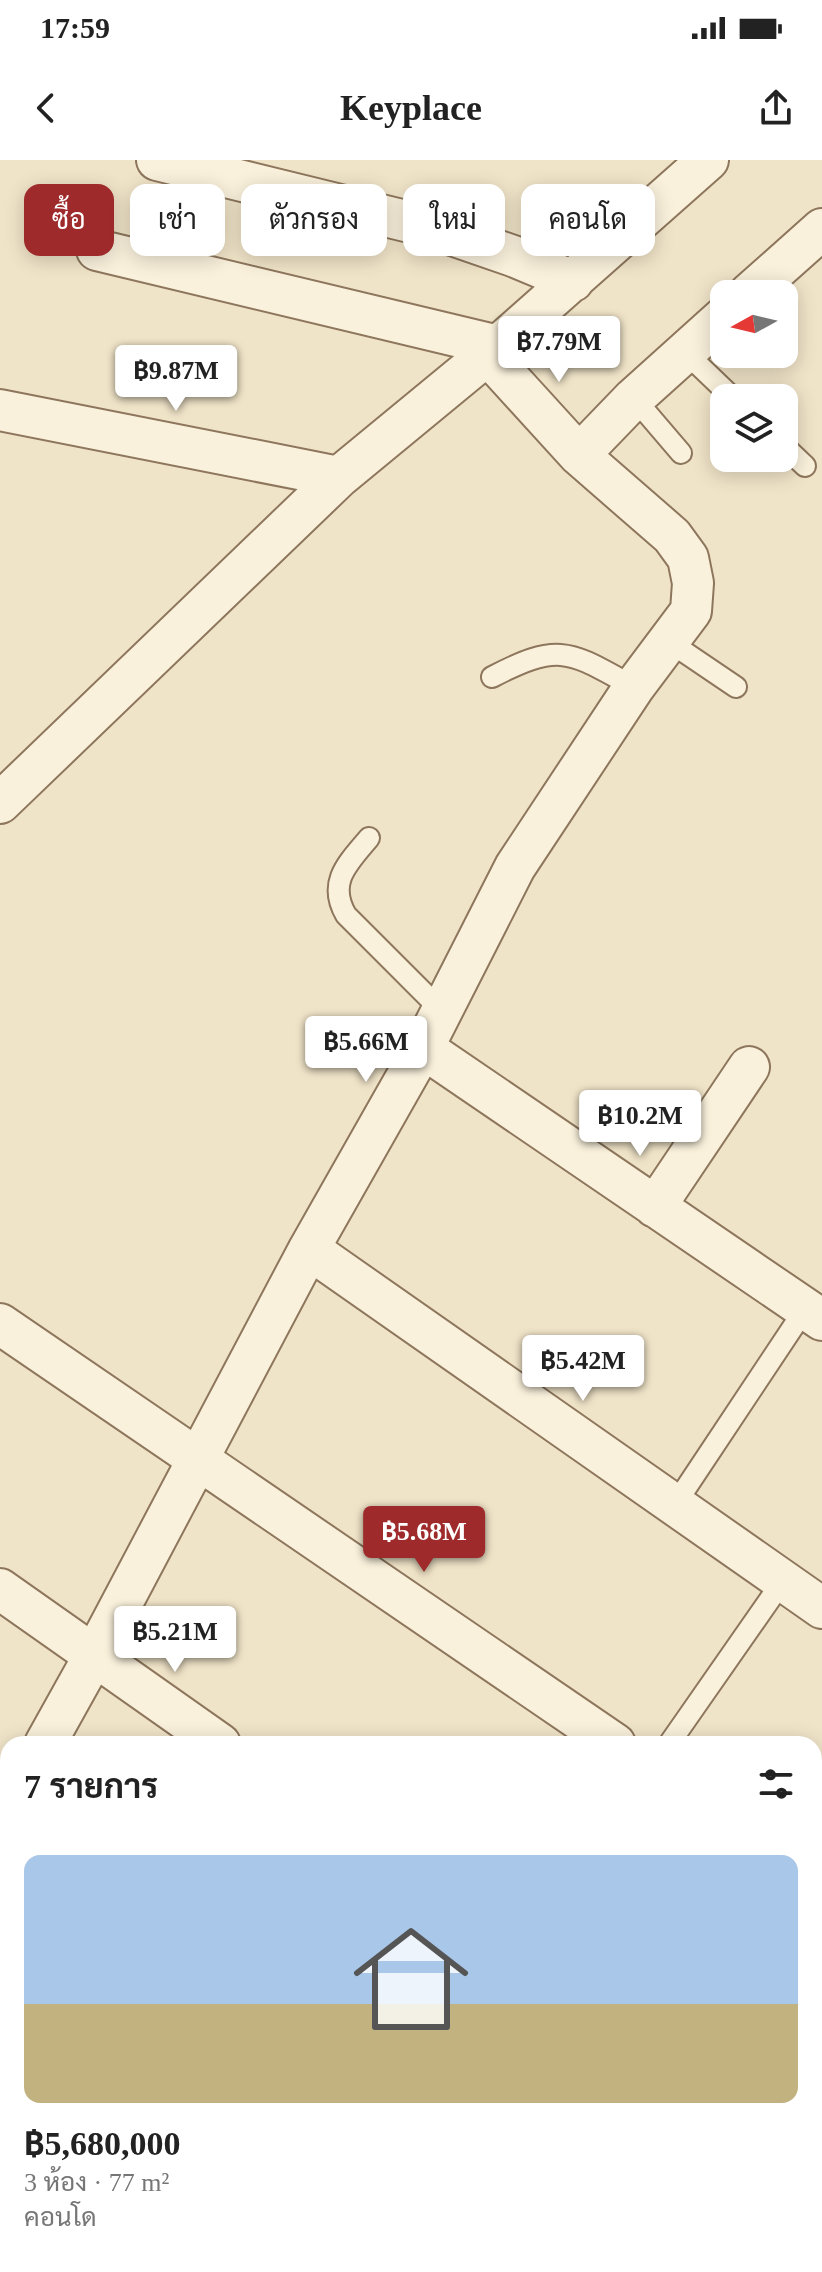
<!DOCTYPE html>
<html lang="th">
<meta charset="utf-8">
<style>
body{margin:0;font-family:"Times New Roman",Sarabun,serif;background:#f6f6f6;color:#222;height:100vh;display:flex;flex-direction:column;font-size:30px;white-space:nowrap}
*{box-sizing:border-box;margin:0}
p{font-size:26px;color:#767676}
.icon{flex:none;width:44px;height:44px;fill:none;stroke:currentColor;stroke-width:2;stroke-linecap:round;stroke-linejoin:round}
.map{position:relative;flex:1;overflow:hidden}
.drawer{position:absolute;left:0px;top:1576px;width:822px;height:536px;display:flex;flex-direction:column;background:#fff;border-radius:24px 24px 0 0;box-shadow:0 4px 20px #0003}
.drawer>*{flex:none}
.top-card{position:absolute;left:24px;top:24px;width:774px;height:72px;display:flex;gap:16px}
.needle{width:52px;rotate:262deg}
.fabs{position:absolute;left:710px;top:120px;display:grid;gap:16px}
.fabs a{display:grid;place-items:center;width:88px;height:88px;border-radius:16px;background:#fff;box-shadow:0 4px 20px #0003;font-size:40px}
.price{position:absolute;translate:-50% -68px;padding:0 18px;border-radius:8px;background:#fff;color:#222;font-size:26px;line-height:52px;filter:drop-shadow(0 2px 4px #0008)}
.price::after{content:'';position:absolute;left:50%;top:48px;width:24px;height:18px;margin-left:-12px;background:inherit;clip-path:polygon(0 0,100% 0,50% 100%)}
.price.on{background:#9e2a2b;color:#fff}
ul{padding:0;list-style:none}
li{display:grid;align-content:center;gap:16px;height:424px;padding:0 24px}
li+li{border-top:2px solid #e0e0e0}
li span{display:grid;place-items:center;height:248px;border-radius:16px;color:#555}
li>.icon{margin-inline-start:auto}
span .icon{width:144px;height:144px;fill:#fffc;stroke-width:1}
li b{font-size:34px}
h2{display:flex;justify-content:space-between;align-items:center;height:96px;padding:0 24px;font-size:34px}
.chip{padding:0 28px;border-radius:16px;background:#fff;box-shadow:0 4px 20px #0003;font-size:28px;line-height:72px}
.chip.on{background:#9e2a2b;color:#fff}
.status{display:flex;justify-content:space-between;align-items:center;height:56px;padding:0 40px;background:#fff;direction:ltr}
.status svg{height:22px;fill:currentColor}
header{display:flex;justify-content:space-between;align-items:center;height:104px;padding:0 24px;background:#fff;font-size:36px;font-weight:700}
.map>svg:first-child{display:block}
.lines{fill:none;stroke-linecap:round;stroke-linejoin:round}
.service-casing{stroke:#8d765c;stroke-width:24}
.minor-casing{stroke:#8d765c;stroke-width:44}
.service{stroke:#faf1dc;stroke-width:20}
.minor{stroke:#faf1dc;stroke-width:40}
</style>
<div class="status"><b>17:59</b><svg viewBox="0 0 49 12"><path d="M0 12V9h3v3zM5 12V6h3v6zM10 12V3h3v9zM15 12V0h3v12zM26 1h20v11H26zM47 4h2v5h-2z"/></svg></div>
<header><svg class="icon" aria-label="back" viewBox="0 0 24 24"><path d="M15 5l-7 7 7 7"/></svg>Keyplace<svg class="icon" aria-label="share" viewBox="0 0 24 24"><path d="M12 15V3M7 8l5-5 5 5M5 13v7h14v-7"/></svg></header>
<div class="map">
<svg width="822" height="2112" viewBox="0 0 822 2112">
<rect width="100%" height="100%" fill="#f0e4c8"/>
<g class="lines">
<defs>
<path id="service" d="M 685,192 L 733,238
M 634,238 L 681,293
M 784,286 L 805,306
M 668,481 L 736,527
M 492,517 C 561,481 570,492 634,527
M 369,678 C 348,703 327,722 346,755 L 442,851
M 674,1346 L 805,1149
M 669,1584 L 782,1422
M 0,1696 L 8,1700"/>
<path id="minor" d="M 157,0 L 426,66 L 513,96 L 573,121
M 97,90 L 498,186
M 749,134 L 822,69
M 0,250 L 339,317
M 579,295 L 634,238 L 724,157
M 0,643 L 339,317 L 498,186 L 708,0
M 423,888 L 822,1160
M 655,1047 L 749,907
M 309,1089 L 822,1448
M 0,1164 L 615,1584
M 0,1429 L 220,1584
M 45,1584 L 94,1496 L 309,1089 L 423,888 L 515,707 L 634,527 L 691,451 L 693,423 L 688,398 L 672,376 L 579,295 L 487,194
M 0,1664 L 8,1650
M 814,1721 L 822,1726
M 0,1757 L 8,1762
M 814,1998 L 822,2003
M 497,2104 L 508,2112"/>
</defs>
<use href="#service" class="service-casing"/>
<use href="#minor" class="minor-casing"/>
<use href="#service" class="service"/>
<use href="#minor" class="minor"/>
</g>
</svg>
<div class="fabs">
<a><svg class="needle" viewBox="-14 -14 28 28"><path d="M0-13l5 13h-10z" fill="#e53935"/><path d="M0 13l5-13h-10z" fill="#767676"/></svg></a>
<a><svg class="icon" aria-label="layers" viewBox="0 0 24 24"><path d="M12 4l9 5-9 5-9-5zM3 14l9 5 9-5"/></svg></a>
</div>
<b class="price" style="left:559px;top:224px">฿7.79M</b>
<b class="price" style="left:176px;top:253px">฿9.87M</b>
<b class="price" style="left:366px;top:924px">฿5.66M</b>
<b class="price" style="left:640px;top:998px">฿10.2M</b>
<b class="price" style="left:583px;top:1243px">฿5.42M</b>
<b class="price on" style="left:424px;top:1414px">฿5.68M</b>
<b class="price" style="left:175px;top:1514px">฿5.21M</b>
<div class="top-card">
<a class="chip on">ซื้อ</a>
<a class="chip">เช่า</a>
<a class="chip">ตัวกรอง</a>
<a class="chip">ใหม่</a>
<a class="chip">คอนโด</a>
</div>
<section class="drawer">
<h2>7 รายการ<svg class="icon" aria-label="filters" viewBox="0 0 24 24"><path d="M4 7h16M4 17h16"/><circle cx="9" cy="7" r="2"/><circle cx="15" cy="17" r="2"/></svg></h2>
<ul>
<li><span style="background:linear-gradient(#a9c7e8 60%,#c2b280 0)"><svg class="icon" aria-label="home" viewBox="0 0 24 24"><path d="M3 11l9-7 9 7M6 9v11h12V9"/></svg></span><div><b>฿5,680,000</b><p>3 ห้อง · 77 m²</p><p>คอนโด</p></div></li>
</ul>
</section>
</div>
